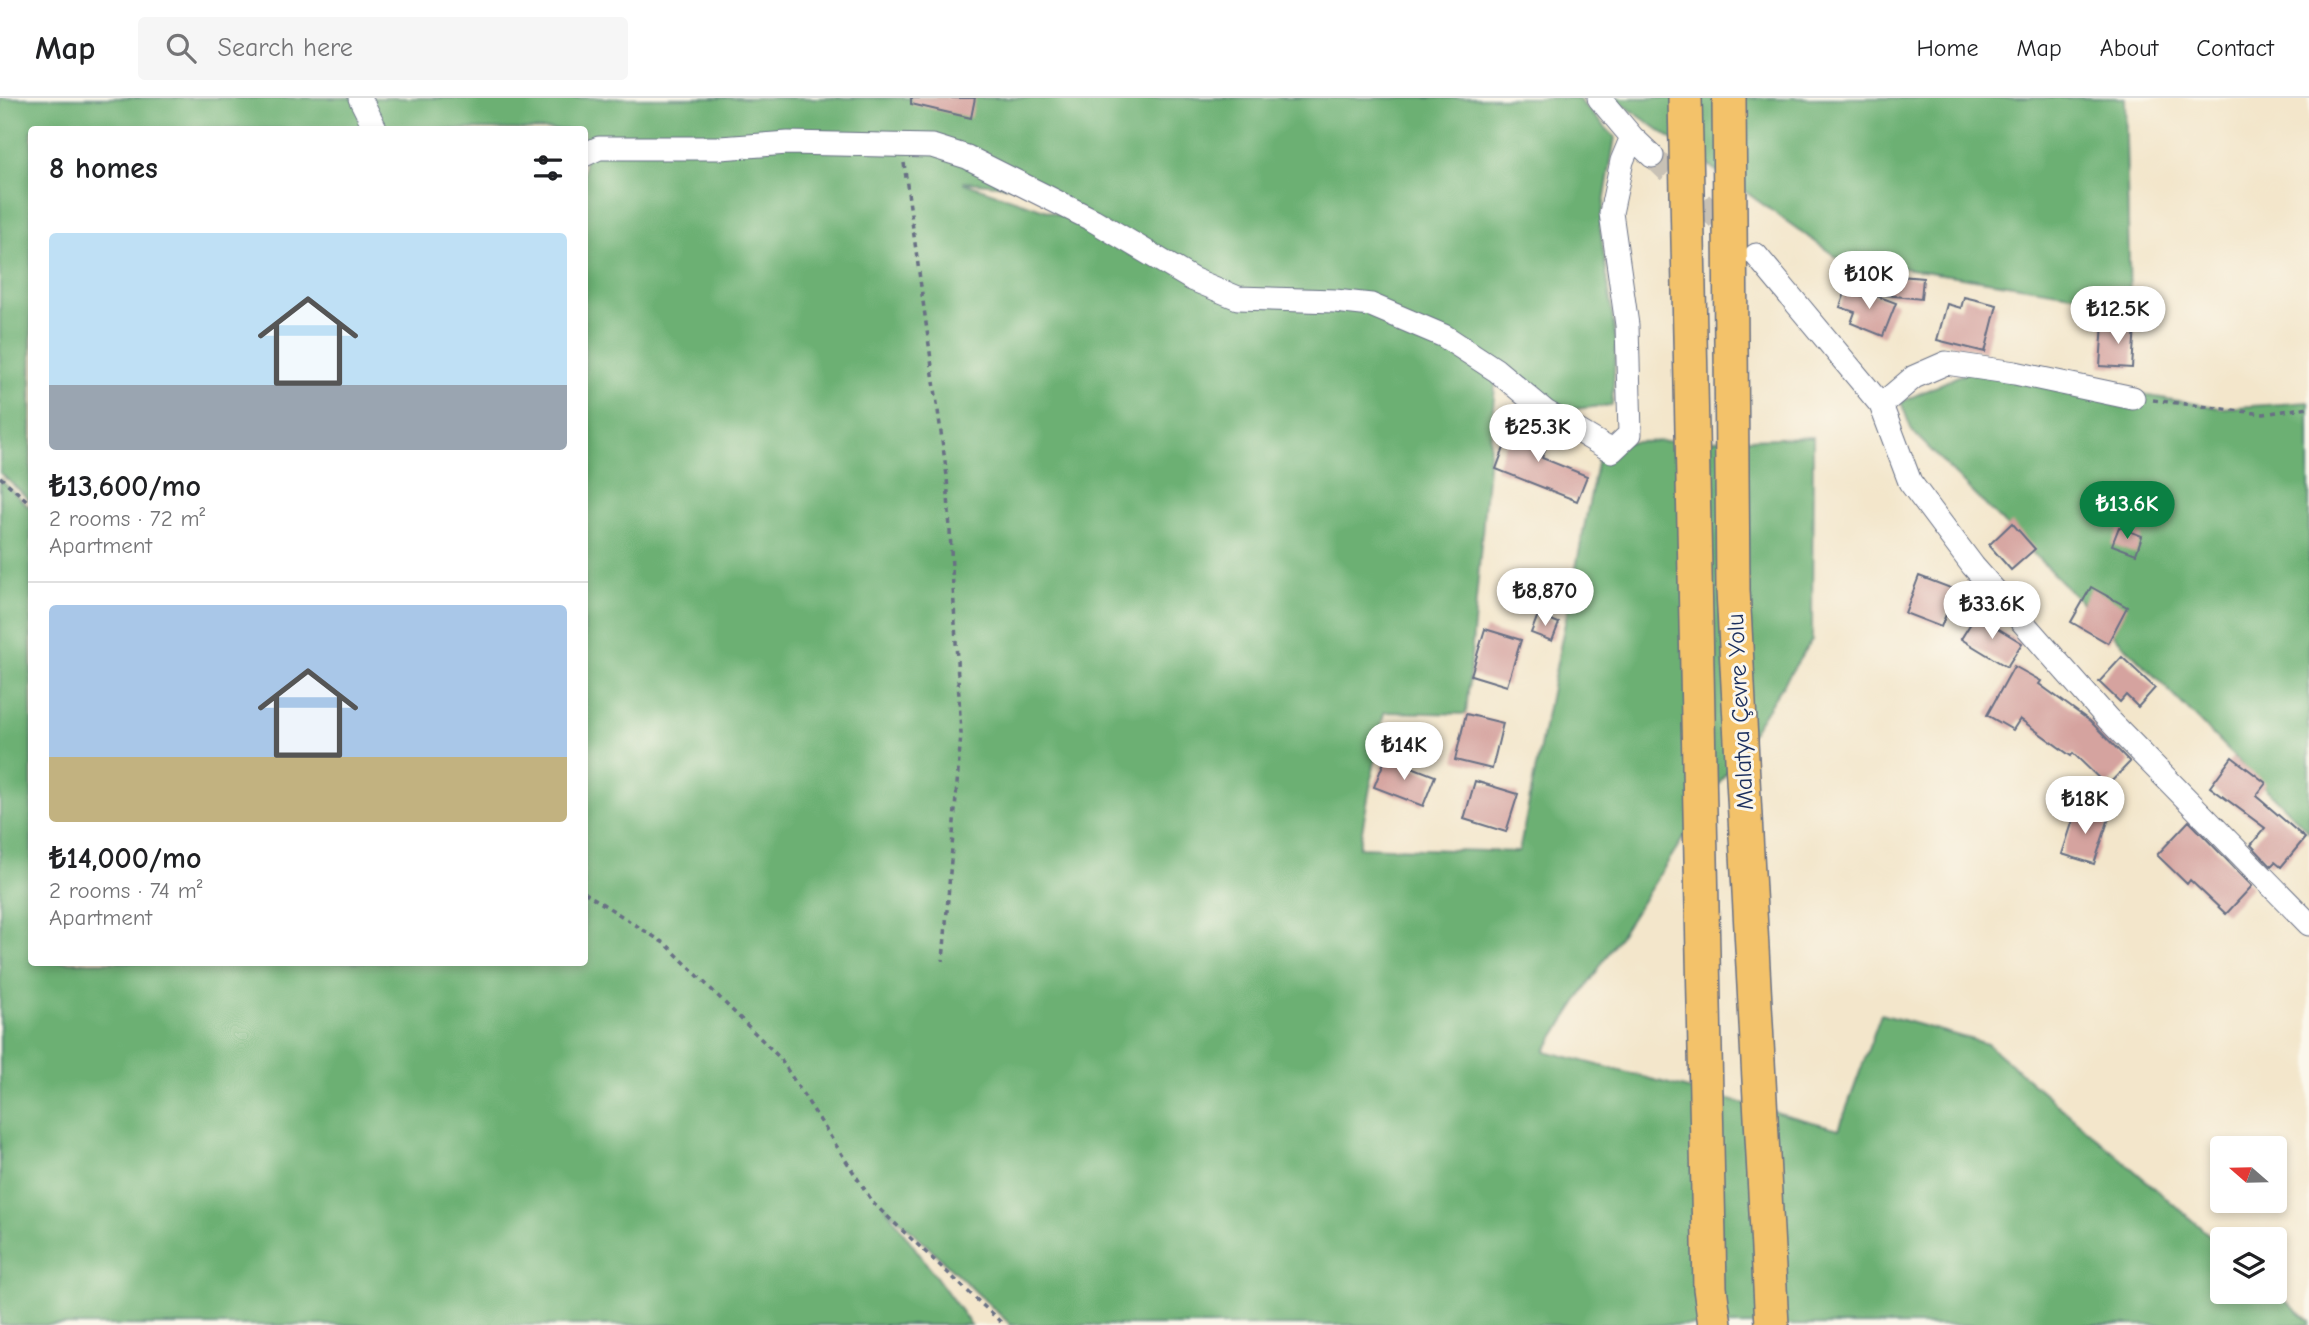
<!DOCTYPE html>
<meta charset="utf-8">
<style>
body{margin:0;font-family:"Comic Neue",sans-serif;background:#f6f6f6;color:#202124;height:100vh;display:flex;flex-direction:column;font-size:26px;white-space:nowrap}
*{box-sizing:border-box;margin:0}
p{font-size:23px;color:#757577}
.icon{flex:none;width:38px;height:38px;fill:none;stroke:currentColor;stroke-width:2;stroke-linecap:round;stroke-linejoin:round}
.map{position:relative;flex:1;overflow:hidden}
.side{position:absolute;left:28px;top:28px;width:560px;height:840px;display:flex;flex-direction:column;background:#fff;border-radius:7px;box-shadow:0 4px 10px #0003}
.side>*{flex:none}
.needle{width:46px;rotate:290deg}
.buttons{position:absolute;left:2210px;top:1038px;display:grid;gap:14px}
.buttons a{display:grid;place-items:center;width:77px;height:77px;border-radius:7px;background:#fff;box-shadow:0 4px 10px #0003;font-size:35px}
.price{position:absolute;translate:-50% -60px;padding:0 16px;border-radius:24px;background:#fff;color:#222;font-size:23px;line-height:46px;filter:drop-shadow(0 2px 4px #0008)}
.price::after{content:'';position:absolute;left:50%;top:42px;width:21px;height:16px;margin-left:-10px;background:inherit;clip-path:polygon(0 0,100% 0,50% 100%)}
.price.on{background:#0b8043;color:#fff}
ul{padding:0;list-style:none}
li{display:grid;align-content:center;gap:14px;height:371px;padding:0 21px}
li+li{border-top:2px solid #e0e0e0}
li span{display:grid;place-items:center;height:217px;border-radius:7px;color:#555}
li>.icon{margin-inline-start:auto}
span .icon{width:126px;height:126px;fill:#fffc;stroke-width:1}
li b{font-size:30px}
h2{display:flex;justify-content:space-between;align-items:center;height:84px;padding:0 21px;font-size:30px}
header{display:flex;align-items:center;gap:42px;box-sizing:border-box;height:98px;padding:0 35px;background:#fff;border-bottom:2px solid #e0e0e0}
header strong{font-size:33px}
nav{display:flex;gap:38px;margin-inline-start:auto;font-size:24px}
.search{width:490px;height:63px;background:#f6f6f6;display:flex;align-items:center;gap:18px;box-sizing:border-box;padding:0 24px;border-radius:7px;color:#757577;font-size:26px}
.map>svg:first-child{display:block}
.forest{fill:#6cb073;stroke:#447068;stroke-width:2;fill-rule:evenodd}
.building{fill:#d5a39f}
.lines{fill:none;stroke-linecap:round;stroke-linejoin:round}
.minor-tunnel{stroke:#c8c1b5;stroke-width:23;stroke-dasharray:23 11;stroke-linecap:butt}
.minor-casing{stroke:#676f84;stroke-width:25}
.highway-casing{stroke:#676f84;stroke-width:36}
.path{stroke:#676f84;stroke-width:3.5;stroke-dasharray:5 5;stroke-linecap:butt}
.minor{stroke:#fff;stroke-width:23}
.highway{stroke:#f3c26a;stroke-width:33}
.labels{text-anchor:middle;stroke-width:6;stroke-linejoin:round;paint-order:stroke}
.street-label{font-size:24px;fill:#1b2f5e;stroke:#fbf7ec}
</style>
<header>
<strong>Map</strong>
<div class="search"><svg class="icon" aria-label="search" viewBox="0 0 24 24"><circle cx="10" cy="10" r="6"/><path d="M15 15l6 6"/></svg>Search here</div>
<nav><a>Home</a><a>Map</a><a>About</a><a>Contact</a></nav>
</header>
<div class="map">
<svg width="2309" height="1227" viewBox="0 0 2309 1227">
<rect width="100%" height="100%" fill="#fbf7ec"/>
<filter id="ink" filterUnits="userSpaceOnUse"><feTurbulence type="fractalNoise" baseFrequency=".0143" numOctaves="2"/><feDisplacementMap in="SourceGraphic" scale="14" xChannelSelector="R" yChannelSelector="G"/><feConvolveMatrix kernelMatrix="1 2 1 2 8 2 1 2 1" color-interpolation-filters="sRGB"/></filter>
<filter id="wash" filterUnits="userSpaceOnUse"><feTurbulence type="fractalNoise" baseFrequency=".00686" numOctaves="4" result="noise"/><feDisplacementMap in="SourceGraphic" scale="28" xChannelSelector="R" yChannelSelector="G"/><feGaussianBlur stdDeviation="1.57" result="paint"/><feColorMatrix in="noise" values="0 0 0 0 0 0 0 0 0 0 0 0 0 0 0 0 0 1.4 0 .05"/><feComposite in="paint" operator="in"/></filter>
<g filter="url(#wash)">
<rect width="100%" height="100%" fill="#f3e6cb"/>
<path class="forest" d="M 0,0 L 359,0 L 374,31 L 32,32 L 31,403 L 0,375 Z
M 364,0 L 1577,0 L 1615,39 L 1600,129 L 1616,244 L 1612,307 L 1546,314 L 1496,277 L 1466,616 L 1384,614 L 1359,749 L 1519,754 L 1601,345 L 1813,339 L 1812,542 L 1545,953 L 1839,1031 L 1881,916 L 1987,946 L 2222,1148 L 2222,1194 L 2275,1194 L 2309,1223 L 2309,1227 L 1011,1227 L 883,1106 L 971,1227 L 0,1227 L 0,381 L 31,411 L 32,864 L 584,864 L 584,32 L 383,31 ZM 964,84 L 1044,91 L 1131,141 L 964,85 Z
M 1614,0 L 2125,0 L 2130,205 L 1838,160 Z
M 1978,269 L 2221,310 L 2309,304 L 2309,734 L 1912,333 L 1901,304 Z"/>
<g id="blocks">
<path class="building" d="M 911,0 L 975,0 L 971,20 L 911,6 Z
M 1888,177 L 1923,180 L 1921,201 L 1886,197 Z
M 1846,192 L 1862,198 L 1864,193 L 1896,205 L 1883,238 L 1851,225 L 1855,214 L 1840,209 Z
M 1964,199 L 1997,207 L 1985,254 L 1937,242 L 1947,206 L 1961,210 Z
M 2103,225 L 2135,227 L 2132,270 L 2100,268 Z
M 1513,326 L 1549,340 L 1542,360 L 1587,378 L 1577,403 L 1496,371 Z
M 2012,425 L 2035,451 L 2011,472 L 1989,447 Z
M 2119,429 L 2142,438 L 2136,456 L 2112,447 Z
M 1919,478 L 1956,492 L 1941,529 L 1905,515 Z
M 2091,489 L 2127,509 L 2108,545 L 2071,524 Z
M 1538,517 L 1559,525 L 1552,543 L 1531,535 Z
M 1976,517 L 2022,545 L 2007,569 L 1961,541 Z
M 1485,531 L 1521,542 L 1507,588 L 1471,577 Z
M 2122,559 L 2155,590 L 2138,609 L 2126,597 L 2120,604 L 2099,584 Z
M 2014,568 L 2041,583 L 2039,586 L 2090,623 L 2130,664 L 2107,688 L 2073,655 L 2071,658 L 2020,621 L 2013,632 L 1987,617 Z
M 1466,616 L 1503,625 L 1492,671 L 1455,662 Z
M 1386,659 L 1435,678 L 1423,708 L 1374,689 Z
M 2232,659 L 2266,685 L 2256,698 L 2305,740 L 2281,769 L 2275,764 L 2271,768 L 2251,747 L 2265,730 L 2210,689 Z
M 1475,683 L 1518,696 L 1506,734 L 1464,721 Z
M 2077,710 L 2109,720 L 2094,766 L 2062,756 Z
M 2189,723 L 2252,788 L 2226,816 L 2190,782 L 2187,786 L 2157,757 Z"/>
</g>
</g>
<g filter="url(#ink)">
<use href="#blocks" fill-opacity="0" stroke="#676f84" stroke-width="2"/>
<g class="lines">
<path class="minor-tunnel" d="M 1652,58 L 1736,138"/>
<defs>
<path id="minor" d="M 360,0 L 376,32
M 1599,0 L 1632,39
M 584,57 L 599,50 L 720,50 L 788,45 L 932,48 L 967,59 L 1093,122 L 1192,181 L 1238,200 L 1335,203 L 1371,207 L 1444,238 L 1496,272 L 1546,314 L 1612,353 L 1630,336 L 1627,227 L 1611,115 L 1622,63 L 1632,39 L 1652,58
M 1756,157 L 1881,307 L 1910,384 L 1973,468 L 2108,621 L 2309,826
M 1881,307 L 1914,279 L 1946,265 L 2015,275 L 2133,300"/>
<path id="highway" d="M 1685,0 L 1710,1190 L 1715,1227
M 1729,0 L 1733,492 L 1772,1227"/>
</defs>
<use href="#minor" class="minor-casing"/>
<use href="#highway" class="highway-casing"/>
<path class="path" d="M 904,65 L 947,378 L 961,636 L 943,863
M 2153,302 L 2264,316 L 2309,309
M 0,379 L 32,407
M 584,794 L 667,847 L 779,959 L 874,1106 L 1004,1227"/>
<use href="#minor" class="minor"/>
<use href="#highway" class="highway"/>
</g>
</g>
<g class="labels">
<g class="street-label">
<text transform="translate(1740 614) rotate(-93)" y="8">Malatya Çevre Yolu</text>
</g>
</g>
</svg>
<div class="buttons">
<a><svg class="needle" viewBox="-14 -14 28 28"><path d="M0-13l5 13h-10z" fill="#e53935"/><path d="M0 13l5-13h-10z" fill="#757577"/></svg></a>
<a><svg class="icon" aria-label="layers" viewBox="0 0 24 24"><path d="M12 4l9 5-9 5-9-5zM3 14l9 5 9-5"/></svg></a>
</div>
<b class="price" style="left:1869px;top:213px">₺10K</b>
<b class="price" style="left:2118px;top:248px">₺12.5K</b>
<b class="price" style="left:1538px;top:366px">₺25.3K</b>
<b class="price on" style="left:2127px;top:443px">₺13.6K</b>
<b class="price" style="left:1545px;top:530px">₺8,870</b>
<b class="price" style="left:1992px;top:543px">₺33.6K</b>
<b class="price" style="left:1404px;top:684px">₺14K</b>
<b class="price" style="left:2085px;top:738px">₺18K</b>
<section class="side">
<h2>8 homes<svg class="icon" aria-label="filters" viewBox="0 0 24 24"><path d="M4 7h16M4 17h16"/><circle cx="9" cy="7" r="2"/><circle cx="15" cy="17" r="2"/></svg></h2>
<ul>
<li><span style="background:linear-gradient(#bfe0f5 70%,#9aa5b1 0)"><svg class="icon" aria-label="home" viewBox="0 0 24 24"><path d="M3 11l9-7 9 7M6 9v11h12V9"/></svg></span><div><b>₺13,600/mo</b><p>2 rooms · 72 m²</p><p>Apartment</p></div></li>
<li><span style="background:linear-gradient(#a9c7e8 70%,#c2b280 0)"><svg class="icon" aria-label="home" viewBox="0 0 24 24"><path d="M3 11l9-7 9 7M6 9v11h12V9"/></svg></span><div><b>₺14,000/mo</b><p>2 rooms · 74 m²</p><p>Apartment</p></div></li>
</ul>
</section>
</div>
